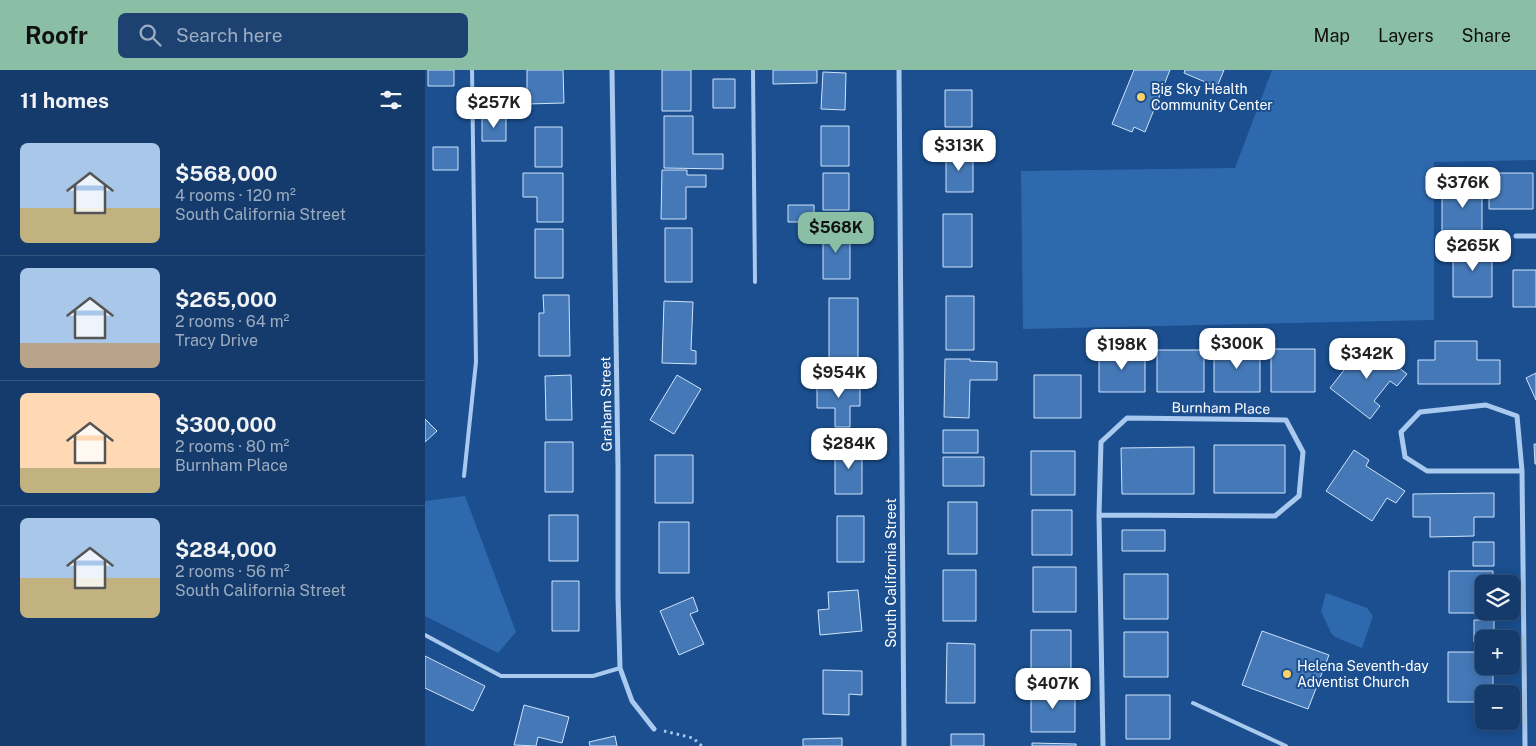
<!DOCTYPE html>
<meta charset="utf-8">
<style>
body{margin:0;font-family:"Public Sans",sans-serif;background:#1d4271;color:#f1f3f6;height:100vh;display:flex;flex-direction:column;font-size:19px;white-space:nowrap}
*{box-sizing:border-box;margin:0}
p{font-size:16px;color:#9dadc1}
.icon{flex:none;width:28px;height:28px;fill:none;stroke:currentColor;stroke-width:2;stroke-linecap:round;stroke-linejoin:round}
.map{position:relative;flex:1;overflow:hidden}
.details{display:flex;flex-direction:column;background:#143b6b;width:425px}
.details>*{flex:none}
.controls{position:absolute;left:1050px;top:505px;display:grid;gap:10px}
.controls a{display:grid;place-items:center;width:45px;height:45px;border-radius:8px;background:#143b6b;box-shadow:0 2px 12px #0003,0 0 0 1px #33557e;font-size:25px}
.price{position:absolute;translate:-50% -42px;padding:0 11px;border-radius:10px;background:#fff;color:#222;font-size:16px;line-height:32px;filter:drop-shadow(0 1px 2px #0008)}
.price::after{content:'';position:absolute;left:50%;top:30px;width:15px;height:11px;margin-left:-8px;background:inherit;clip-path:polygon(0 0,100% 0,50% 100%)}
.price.current{background:#8abfa5;color:#111}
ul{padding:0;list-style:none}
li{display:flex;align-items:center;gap:15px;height:125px;padding:0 20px}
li+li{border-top:1px solid #33557e}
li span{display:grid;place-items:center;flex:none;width:140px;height:100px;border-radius:8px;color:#555}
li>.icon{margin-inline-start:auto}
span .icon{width:60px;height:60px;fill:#fffc;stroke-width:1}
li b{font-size:21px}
h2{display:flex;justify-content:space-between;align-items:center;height:60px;padding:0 20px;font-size:21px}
header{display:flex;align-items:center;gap:30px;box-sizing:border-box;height:70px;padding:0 25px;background:#8abfa5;color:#111}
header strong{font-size:24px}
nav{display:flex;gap:28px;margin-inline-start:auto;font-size:18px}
.search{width:350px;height:45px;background:#1d4271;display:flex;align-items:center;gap:12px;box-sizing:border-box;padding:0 18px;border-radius:8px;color:#9dadc1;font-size:19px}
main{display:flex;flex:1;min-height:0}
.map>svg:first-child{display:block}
.green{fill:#2e69ad}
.building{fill:#4478b7;stroke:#cfe3fa}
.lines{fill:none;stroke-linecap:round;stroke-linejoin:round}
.path{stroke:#a9c9ee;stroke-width:3;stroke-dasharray:2.5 4;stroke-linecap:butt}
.lane{stroke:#a9c9ee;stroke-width:4}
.street{stroke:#a9c9ee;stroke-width:5}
.poi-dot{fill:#ffd166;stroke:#1b4f8f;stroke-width:2}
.labels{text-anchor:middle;stroke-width:4;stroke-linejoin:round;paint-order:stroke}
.poi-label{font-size:14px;fill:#fff;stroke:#1b4f8f;text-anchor:start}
.street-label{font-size:14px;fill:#fff;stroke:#1b4f8f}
</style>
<header>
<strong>Roofr</strong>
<div class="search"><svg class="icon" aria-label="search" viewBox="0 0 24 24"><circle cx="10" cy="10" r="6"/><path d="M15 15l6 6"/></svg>Search here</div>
<nav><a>Map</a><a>Layers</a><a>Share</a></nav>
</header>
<main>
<section class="details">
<h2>11 homes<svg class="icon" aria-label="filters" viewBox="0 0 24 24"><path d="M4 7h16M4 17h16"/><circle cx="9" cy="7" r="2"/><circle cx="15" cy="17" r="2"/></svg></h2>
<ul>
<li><span style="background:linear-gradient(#a9c7e8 65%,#c2b280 0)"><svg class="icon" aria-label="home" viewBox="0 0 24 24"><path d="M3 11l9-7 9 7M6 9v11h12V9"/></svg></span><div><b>$568,000</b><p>4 rooms · 120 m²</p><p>South California Street</p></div></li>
<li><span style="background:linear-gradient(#a9c7e8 75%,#b9a48a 0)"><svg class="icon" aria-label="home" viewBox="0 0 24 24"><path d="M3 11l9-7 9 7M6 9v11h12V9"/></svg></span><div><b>$265,000</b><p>2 rooms · 64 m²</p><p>Tracy Drive</p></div></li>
<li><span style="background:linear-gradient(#ffd9b3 75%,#c2b280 0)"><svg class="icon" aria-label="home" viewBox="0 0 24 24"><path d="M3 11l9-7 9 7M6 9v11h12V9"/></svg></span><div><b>$300,000</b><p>2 rooms · 80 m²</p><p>Burnham Place</p></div></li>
<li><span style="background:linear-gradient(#a9c7e8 60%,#c2b280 0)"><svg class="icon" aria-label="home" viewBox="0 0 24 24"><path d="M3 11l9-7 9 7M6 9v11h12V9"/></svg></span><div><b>$284,000</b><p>2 rooms · 56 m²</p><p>South California Street</p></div></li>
</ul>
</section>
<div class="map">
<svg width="1111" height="676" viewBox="0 0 1111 676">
<rect width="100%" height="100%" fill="#1b4f8f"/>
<path class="green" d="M 847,0 L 1111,0 L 1111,90 L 1009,92 L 1009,250 L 598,259 L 596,101 L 810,98 Z
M 40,426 L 91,562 L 73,583 L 0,546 L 0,431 Z
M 901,523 L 942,538 L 948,546 L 937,578 L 910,567 L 906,563 L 896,541 Z"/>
<path class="building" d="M 3,0 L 29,0 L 29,16 L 3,16 Z
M 102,0 L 138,0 L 139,33 L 102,34 Z
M 237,0 L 266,0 L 266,41 L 237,41 Z
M 348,0 L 392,0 L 392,13 L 348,14 Z
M 709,0 L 745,0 L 720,62 L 709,57 L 707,62 L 687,54 Z
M 760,0 L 799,0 L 792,17 L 759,3 Z
M 398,2 L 421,3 L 420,40 L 396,39 Z
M 288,9 L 310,9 L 310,38 L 288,38 Z
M 520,20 L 547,20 L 547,57 L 520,57 Z
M 239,46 L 268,46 L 268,84 L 298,84 L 298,99 L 239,98 Z
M 57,47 L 81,47 L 81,71 L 57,71 Z
M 396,56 L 424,56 L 424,96 L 396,96 Z
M 110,57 L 137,57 L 137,97 L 110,97 Z
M 8,77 L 33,77 L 33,100 L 8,100 Z
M 521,82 L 548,82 L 548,122 L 521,122 Z
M 237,100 L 262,100 L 262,105 L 281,105 L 281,117 L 261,117 L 261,149 L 236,149 Z
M 98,103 L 138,103 L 138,152 L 112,152 L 112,127 L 98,127 Z
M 398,103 L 424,103 L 424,140 L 398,140 Z
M 1064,103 L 1108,103 L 1108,139 L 1064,139 Z
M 1025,114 L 1057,114 L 1057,163 L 1017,163 L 1017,123 L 1025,123 Z
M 363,135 L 389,135 L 389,152 L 363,152 Z
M 518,144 L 547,144 L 547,197 L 518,197 Z
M 240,158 L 267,158 L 267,212 L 240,212 Z
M 110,159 L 138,159 L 138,208 L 110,208 Z
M 398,160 L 425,160 L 425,209 L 398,209 Z
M 1028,178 L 1067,178 L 1067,227 L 1028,227 Z
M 1088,200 L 1111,200 L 1111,237 L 1088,237 Z
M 118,225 L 144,225 L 145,286 L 114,286 L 114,243 L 119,243 Z
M 521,226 L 549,226 L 549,280 L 521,280 Z
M 404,228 L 433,228 L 433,290 L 404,290 Z
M 239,231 L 268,232 L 266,280 L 271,281 L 271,294 L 237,293 Z
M 1010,271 L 1052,271 L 1052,290 L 1075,290 L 1075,314 L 993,314 L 993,290 L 1010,290 Z
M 941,272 L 982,304 L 972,316 L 965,311 L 949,331 L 955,336 L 945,349 L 905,318 Z
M 789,279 L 835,279 L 835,322 L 789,322 Z
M 846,279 L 890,279 L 890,322 L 846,322 Z
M 674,280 L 720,280 L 720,322 L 674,322 Z
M 732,280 L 779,280 L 779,322 L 732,322 Z
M 520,289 L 545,289 L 545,291 L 572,292 L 572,310 L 545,310 L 544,348 L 519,347 Z
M 1111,303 L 1111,330 L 1101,308 Z
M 146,305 L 147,350 L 121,350 L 120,306 Z
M 252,305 L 276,319 L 249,364 L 225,350 Z
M 609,305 L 656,305 L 656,348 L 609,348 Z
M 392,311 L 435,311 L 435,336 L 425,336 L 425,357 L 410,357 L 410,338 L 392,338 Z
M 0,349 L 12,361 L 0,372 Z
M 518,360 L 553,360 L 553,383 L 518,383 Z
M 120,372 L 148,372 L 148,422 L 120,422 Z
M 1109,374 L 1111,374 L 1111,394 L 1110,394 Z
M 789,375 L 860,375 L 860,423 L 789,423 Z
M 410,377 L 437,377 L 437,424 L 410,424 Z
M 769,377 L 769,424 L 697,424 L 696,378 Z
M 929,380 L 944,390 L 941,396 L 980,421 L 971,433 L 962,428 L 947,451 L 901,421 Z
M 606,381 L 650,381 L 650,425 L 606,425 Z
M 230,385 L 268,385 L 268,433 L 230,433 Z
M 518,387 L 559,387 L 559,416 L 518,416 Z
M 1069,423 L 1069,447 L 1049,447 L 1049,466 L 1005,467 L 1005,447 L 988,447 L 988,424 Z
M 523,432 L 552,432 L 552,484 L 523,484 Z
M 607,440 L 647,440 L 647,485 L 607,485 Z
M 124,445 L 153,445 L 153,491 L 124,491 Z
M 412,446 L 439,446 L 439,492 L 412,492 Z
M 234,452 L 264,452 L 264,503 L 234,503 Z
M 697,460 L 740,460 L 740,481 L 697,481 Z
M 1048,472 L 1069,472 L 1069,496 L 1048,496 Z
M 608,497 L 651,497 L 651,542 L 608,542 Z
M 518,500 L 551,500 L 551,551 L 518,551 Z
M 1024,501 L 1068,501 L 1068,514 L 1059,514 L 1059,541 L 1068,541 L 1068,543 L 1024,543 Z
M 699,504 L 743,504 L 743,549 L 699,549 Z
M 127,511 L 154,511 L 154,561 L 127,561 Z
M 433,520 L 437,561 L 395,565 L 393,540 L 404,539 L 403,522 Z
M 268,527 L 273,541 L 265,544 L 279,574 L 254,585 L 235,541 Z
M 1049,550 L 1069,550 L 1069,569 L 1059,569 L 1059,572 L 1049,572 Z
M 606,560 L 646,560 L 646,605 L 606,605 Z
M 837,561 L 904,585 L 883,639 L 817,615 Z
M 699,562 L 743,562 L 743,607 L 699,607 Z
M 522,573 L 550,574 L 550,633 L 521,633 Z
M 1023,582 L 1059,582 L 1059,596 L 1068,596 L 1068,624 L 1059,624 L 1059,632 L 1023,632 Z
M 0,586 L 60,616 L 48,641 L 0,618 Z
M 398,600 L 437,601 L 437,625 L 424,624 L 424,645 L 398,644 Z
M 606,617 L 650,617 L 650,662 L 606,662 Z
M 701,625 L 745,625 L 745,669 L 701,669 Z
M 99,635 L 144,647 L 137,673 L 113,667 L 111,676 L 89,675 Z
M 526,664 L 559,664 L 559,676 L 526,676 Z
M 190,666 L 192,676 L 165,676 L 164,672 Z
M 417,668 L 417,676 L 378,676 L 378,669 Z
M 607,673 L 651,674 L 651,676 L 607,676 Z"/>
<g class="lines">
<path class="path" d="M 239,661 L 268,668 L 277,676"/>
<path class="lane" d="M 328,0 L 330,212
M 39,406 L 51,292 L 47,0
M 0,565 L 76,606 L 168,606 L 195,598
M 768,633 L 861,676"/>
<path class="street" d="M 187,0 L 193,398 L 193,527 L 195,598 L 207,631 L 229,659
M 474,0 L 479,676
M 1091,166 L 1111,166
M 1097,401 L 1002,401 L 980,387 L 976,362 L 995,342 L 1061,335 L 1092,346 L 1097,401 L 1100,676
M 674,445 L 850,446 L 874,426 L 878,382 L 861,350 L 702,348 L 676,372 L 674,445 L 678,676"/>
</g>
<g class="poi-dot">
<circle cx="716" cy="27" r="5"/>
<circle cx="862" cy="604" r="5"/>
</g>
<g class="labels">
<g class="poi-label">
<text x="726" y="24">Big Sky Health<tspan x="726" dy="16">Community Center</tspan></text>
<text x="872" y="601">Helena Seventh-day<tspan x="872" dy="16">Adventist Church</tspan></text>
</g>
<g class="street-label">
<text transform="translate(181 334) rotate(-91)" y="5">Graham Street</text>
<text transform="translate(796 338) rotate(1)" y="5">Burnham Place</text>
<text transform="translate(466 503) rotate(-90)" y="5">South California Street</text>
</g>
</g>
</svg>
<div class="controls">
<a><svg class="icon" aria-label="layers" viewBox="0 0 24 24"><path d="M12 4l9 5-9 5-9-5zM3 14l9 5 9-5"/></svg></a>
<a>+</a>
<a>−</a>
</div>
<b class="price" style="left:69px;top:59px">$257K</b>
<b class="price" style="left:534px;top:102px">$313K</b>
<b class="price" style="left:1038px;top:139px">$376K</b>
<b class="price current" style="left:411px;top:184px">$568K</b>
<b class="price" style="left:1048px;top:202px">$265K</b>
<b class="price" style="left:812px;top:300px">$300K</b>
<b class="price" style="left:697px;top:301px">$198K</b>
<b class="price" style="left:942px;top:310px">$342K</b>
<b class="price" style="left:414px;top:329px">$954K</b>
<b class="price" style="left:424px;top:400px">$284K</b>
<b class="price" style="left:628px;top:640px">$407K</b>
</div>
</main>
